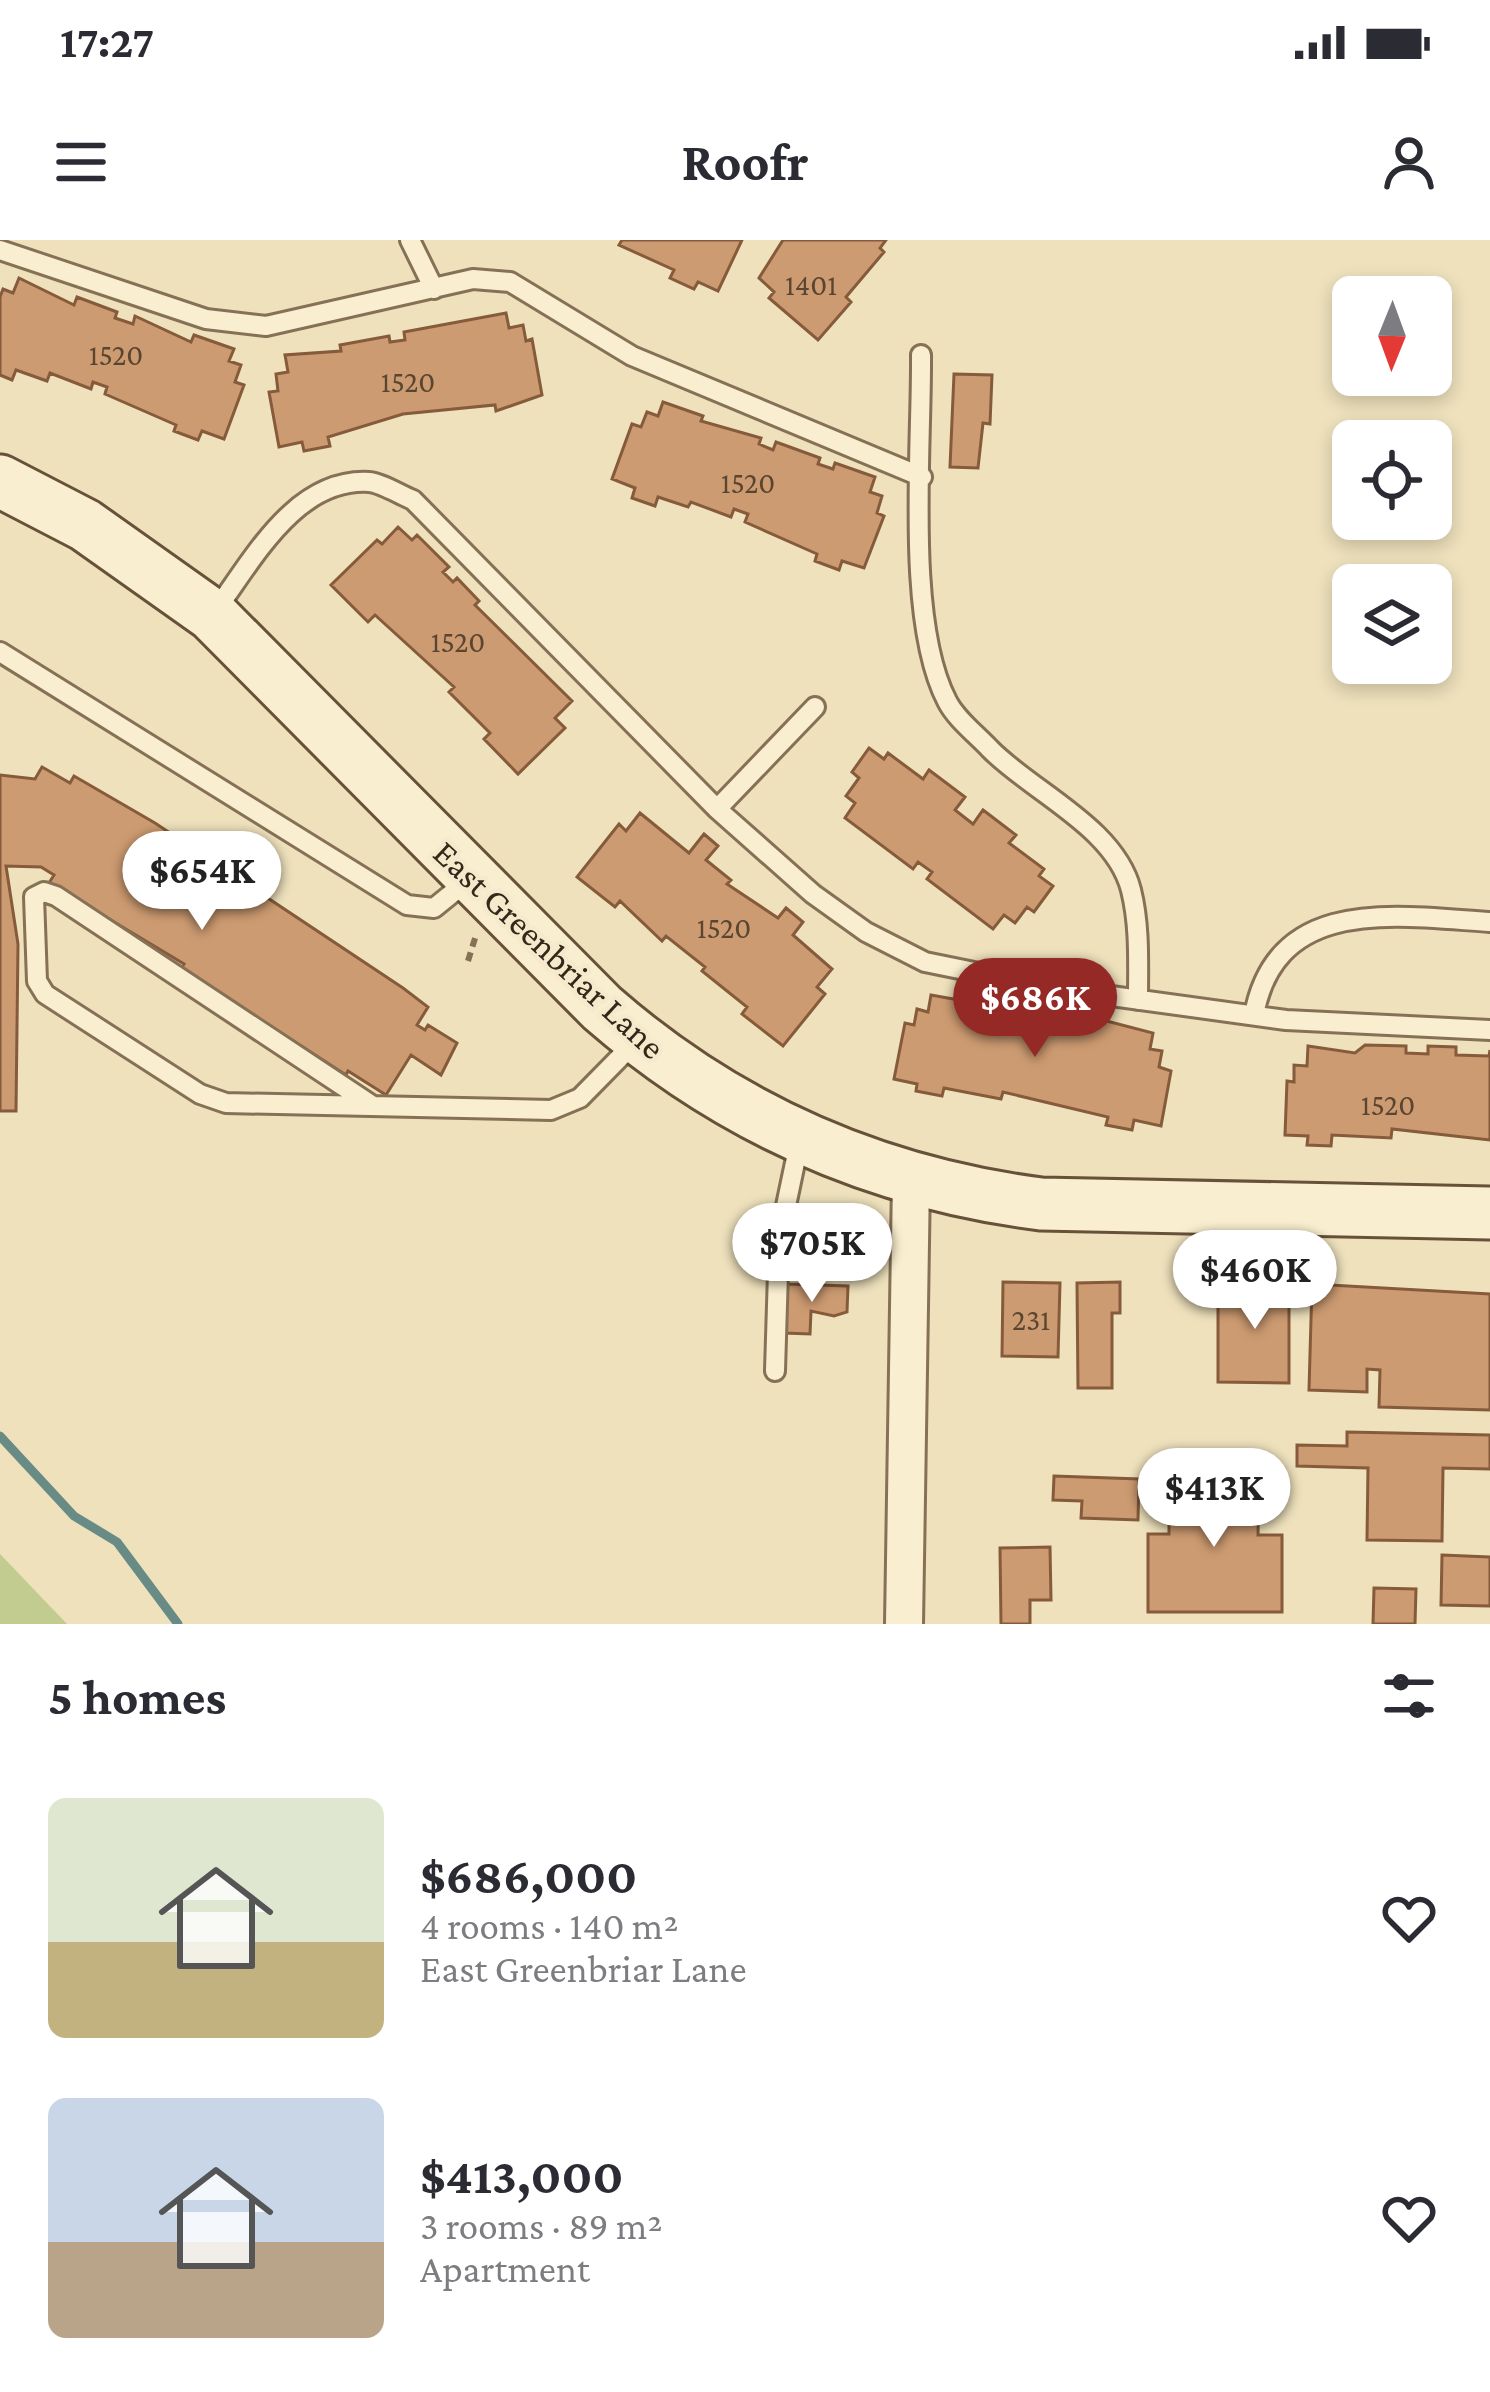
<!DOCTYPE html>
<meta charset="utf-8">
<style>
body{margin:0;font-family:"Crimson Pro",serif;background:#f2f2f3;color:#2b2b33;height:100vh;display:flex;flex-direction:column;font-size:45px;white-space:nowrap}
*{box-sizing:border-box;margin:0}
p{font-size:39px;color:#7c7c81}
.icon{flex:none;width:66px;height:66px;fill:none;stroke:currentColor;stroke-width:2;stroke-linecap:round;stroke-linejoin:round}
.map{position:relative;height:1384px;overflow:hidden}
.sheet{display:flex;flex-direction:column;background:#fff;flex:1}
.sheet>*{flex:none}
.needle{width:78px;rotate:181deg}
.controls{position:absolute;left:1332px;top:36px;display:grid;gap:24px}
.controls a{display:grid;place-items:center;width:120px;height:120px;border-radius:18px;background:#fff;box-shadow:0 6px 18px #0003;font-size:60px}
.price{position:absolute;translate:-50% -102px;padding:0 27px;border-radius:42px;background:#fff;color:#222;font-size:39px;line-height:78px;filter:drop-shadow(0 3px 6px #0008)}
.price::after{content:'';position:absolute;left:50%;top:72px;width:36px;height:27px;margin-left:-18px;background:inherit;clip-path:polygon(0 0,100% 0,50% 100%)}
.price.on{background:#952925;color:#fff}
ul{padding:0;list-style:none}
li{display:flex;align-items:center;gap:36px;height:300px;padding:0 48px}
li span{display:grid;place-items:center;flex:none;width:336px;height:240px;border-radius:18px;color:#555}
li>.icon{margin-inline-start:auto}
span .icon{width:144px;height:144px;fill:#fffc;stroke-width:1}
li b{font-size:51px}
h2{display:flex;justify-content:space-between;align-items:center;height:144px;padding:0 48px;font-size:51px}
.status{display:flex;justify-content:space-between;align-items:center;height:84px;padding:0 60px;background:#fff;direction:ltr}
.status svg{height:33px;fill:currentColor}
header{display:flex;justify-content:space-between;align-items:center;height:156px;padding:0 48px;background:#fff;font-size:54px;font-weight:700}
.map>svg:first-child{display:block}
.green{fill:#c2cc90}
.lines{fill:none;stroke-linecap:round;stroke-linejoin:round}
.stream{stroke:#688c85;stroke-width:9}
.building{fill:#cd9b71;stroke:#855b3b;stroke-width:3}
.lane-casing{stroke:#867156;stroke-width:24}
.street-casing{stroke:#867156;stroke-width:42}
.secondary-casing{stroke:#675239;stroke-width:57}
.path{stroke:#867156;stroke-width:6;stroke-dasharray:9 6;stroke-linecap:butt}
.lane{stroke:#f9eecf;stroke-width:18}
.street{stroke:#f9eecf;stroke-width:36}
.secondary{stroke:#f9eecf;stroke-width:51}
.labels{text-anchor:middle;stroke-width:9;stroke-linejoin:round;paint-order:stroke}
.number-label{font-size:30px;fill:#5a4530}
.street-label{font-size:36px;fill:#34281b;stroke:#f5ebcc}
</style>
<div class="status"><b>17:27</b><svg viewBox="0 0 49 12"><path d="M0 12V9h3v3zM5 12V6h3v6zM10 12V3h3v9zM15 12V0h3v12zM26 1h20v11H26zM47 4h2v5h-2z"/></svg></div>
<header><svg class="icon" aria-label="menu" viewBox="0 0 24 24"><path d="M4 6h16M4 12h16M4 18h16"/></svg>Roofr<svg class="icon" aria-label="person" viewBox="0 0 24 24"><circle cx="12" cy="8" r="4"/><path d="M4 21q1-7 8-7t8 7"/></svg></header>
<div class="map">
<svg width="1490" height="1384" viewBox="0 0 1490 1384">
<rect width="100%" height="100%" fill="#eee1bc"/>
<path class="green" d="M 0,1314 L 67,1384 L 0,1384 Z"/>
<g class="lines">
<path class="stream" d="M 0,1196 L 74,1276 L 117,1302 L 178,1384"/>
</g>
<path class="building" d="M 622,0 L 742,0 L 718,51 L 698,42 L 694,49 L 670,38 L 674,30 L 619,5 Z
M 783,0 L 886,0 L 880,8 L 884,12 L 846,57 L 851,62 L 818,100 L 769,58 L 774,52 L 759,38 Z
M 19,38 L 74,65 L 77,57 L 117,72 L 115,78 L 133,84 L 135,76 L 191,102 L 194,95 L 234,109 L 229,121 L 241,125 L 235,142 L 244,145 L 224,199 L 202,191 L 198,200 L 174,191 L 176,185 L 105,154 L 107,147 L 93,142 L 91,149 L 50,133 L 47,141 L 16,130 L 12,140 L 0,135 L 0,57 L 3,49 L 13,53 Z
M 506,73 L 509,88 L 523,85 L 526,101 L 532,99 L 542,155 L 496,171 L 495,165 L 403,174 L 328,197 L 330,206 L 304,211 L 302,202 L 279,207 L 269,152 L 278,151 L 276,134 L 288,132 L 285,115 L 341,111 L 340,105 L 389,96 L 390,102 L 405,100 L 404,92 Z
M 954,134 L 992,135 L 990,184 L 983,183 L 978,228 L 950,227 Z
M 663,162 L 703,176 L 701,181 L 761,198 L 759,204 L 773,210 L 776,202 L 820,218 L 818,224 L 833,229 L 835,223 L 875,237 L 870,252 L 882,256 L 877,273 L 884,276 L 864,328 L 842,321 L 839,330 L 815,321 L 817,314 L 745,282 L 748,274 L 734,269 L 731,277 L 691,262 L 688,267 L 658,257 L 655,266 L 632,258 L 635,248 L 612,239 L 632,184 L 641,187 L 647,172 L 658,176 Z
M 398,287 L 412,300 L 417,295 L 449,327 L 443,332 L 453,342 L 457,338 L 479,361 L 475,365 L 572,461 L 555,478 L 565,488 L 518,534 L 484,499 L 490,493 L 449,452 L 454,447 L 375,375 L 368,382 L 331,345 L 377,300 L 382,304 Z
M 869,508 L 884,519 L 888,513 L 923,539 L 929,530 L 965,557 L 955,570 L 973,584 L 983,570 L 1016,595 L 1009,603 L 1044,629 L 1039,636 L 1053,646 L 1034,672 L 1027,667 L 1015,683 L 1004,675 L 993,689 L 927,639 L 932,632 L 918,622 L 913,629 L 845,578 L 855,563 L 846,556 L 859,538 L 852,532 Z
M 42,527 L 70,543 L 74,536 L 155,583 L 403,748 L 428,767 L 417,785 L 425,790 L 428,785 L 457,803 L 441,835 L 411,815 L 386,855 L 348,831 L 346,835 L 181,728 L 184,724 L 49,643 L 54,635 L 41,627 L 6,626 L 18,704 L 16,871 L 0,871 L 0,535 L 35,539 Z
M 640,573 L 689,613 L 704,594 L 718,606 L 706,620 L 731,640 L 727,644 L 778,678 L 786,668 L 803,682 L 793,695 L 832,729 L 817,747 L 825,754 L 783,806 L 742,774 L 747,767 L 702,731 L 705,727 L 666,696 L 662,701 L 620,661 L 615,667 L 577,637 L 619,584 L 626,591 Z
M 931,755 L 970,762 L 968,772 L 976,773 L 979,758 L 1034,769 L 1032,777 L 1053,781 L 1055,773 L 1099,779 L 1153,793 L 1150,809 L 1162,811 L 1159,827 L 1171,831 L 1161,886 L 1134,880 L 1132,890 L 1106,885 L 1108,877 L 1003,852 L 1001,859 L 944,848 L 942,856 L 916,851 L 917,844 L 894,839 L 905,783 L 914,785 L 917,769 L 928,772 Z
M 1365,805 L 1406,806 L 1406,813 L 1428,814 L 1428,806 L 1456,807 L 1456,815 L 1489,816 L 1490,810 L 1490,900 L 1392,889 L 1391,898 L 1332,895 L 1331,906 L 1307,905 L 1308,896 L 1285,895 L 1287,841 L 1294,842 L 1294,825 L 1307,826 L 1308,806 L 1355,813 Z
M 1246,1039 L 1289,1039 L 1289,1143 L 1218,1142 L 1218,1060 L 1226,1060 L 1226,1044 L 1246,1044 Z
M 1003,1042 L 1060,1043 L 1058,1117 L 1002,1116 Z
M 1120,1042 L 1120,1073 L 1112,1073 L 1112,1148 L 1078,1148 L 1077,1043 Z
M 786,1044 L 848,1046 L 847,1072 L 834,1076 L 811,1071 L 810,1094 L 784,1093 Z
M 1312,1044 L 1490,1054 L 1490,1170 L 1379,1167 L 1380,1130 L 1367,1129 L 1367,1152 L 1309,1150 Z
M 1347,1192 L 1490,1195 L 1490,1229 L 1443,1228 L 1442,1301 L 1367,1300 L 1368,1228 L 1297,1226 L 1297,1205 L 1347,1206 Z
M 1169,1235 L 1259,1235 L 1258,1295 L 1282,1295 L 1282,1372 L 1148,1372 L 1148,1294 L 1169,1294 Z
M 1054,1236 L 1139,1239 L 1138,1280 L 1081,1278 L 1082,1261 L 1053,1260 Z
M 1050,1307 L 1051,1360 L 1030,1360 L 1030,1384 L 1001,1384 L 1000,1308 Z
M 1442,1315 L 1490,1317 L 1490,1366 L 1441,1365 Z
M 1374,1348 L 1416,1349 L 1415,1384 L 1373,1384 Z"/>
<g class="lines">
<defs>
<path id="lane" d="M 410,0 L 434,49
M 0,10 L 206,79 L 266,86 L 473,39 L 510,42 L 632,116 L 922,237
M 921,115 C 922,208 905,381 947,461 C 956,479 976,494 990,509 C 1032,552 1115,587 1131,650 C 1140,686 1138,723 1138,760
M 215,371 C 253,320 295,238 369,242 C 382,243 400,255 413,260 L 717,569 L 813,654 L 866,692 L 925,722 L 1053,748 L 1286,780 L 1490,790
M 0,412 L 407,665 L 434,668 L 471,638
M 717,569 L 815,467
M 1254,775 C 1276,655 1396,676 1490,682
M 373,866 L 56,656 L 44,652 L 34,657 L 37,741 L 45,754 L 200,854 L 226,863 L 551,870 L 580,858 L 638,799
M 775,1131 L 779,999 L 800,899"/>
<path id="street" d="M 904,1384 L 911,940"/>
<path id="secondary" d="M 0,241 L 85,285 L 212,375 L 602,768 C 728,878 876,943 1041,964 L 1490,973"/>
</defs>
<use href="#lane" class="lane-casing"/>
<use href="#street" class="street-casing"/>
<use href="#secondary" class="secondary-casing"/>
<path class="path" d="M 468,721 L 476,695"/>
<use href="#lane" class="lane"/>
<use href="#street" class="street"/>
<use href="#secondary" class="secondary"/>
</g>
<g class="labels">
<g class="number-label">
<text x="811" y="55">1401</text>
<text x="116" y="125">1520</text>
<text x="408" y="152">1520</text>
<text x="748" y="253">1520</text>
<text x="458" y="412">1520</text>
<text x="724" y="698">1520</text>
<text x="1388" y="875">1520</text>
<text x="1031" y="1090">231</text>
</g>
<g class="street-label">
<text transform="translate(550 709) rotate(43)" y="13">East Greenbriar Lane</text>
</g>
</g>
</svg>
<div class="controls">
<a><svg class="needle" viewBox="-14 -14 28 28"><path d="M0-13l5 13h-10z" fill="#e53935"/><path d="M0 13l5-13h-10z" fill="#7c7c81"/></svg></a>
<a><svg class="icon" aria-label="locate" viewBox="0 0 24 24"><circle cx="12" cy="12" r="6"/><path d="M12 2v4M12 18v4M2 12h4M18 12h4"/></svg></a>
<a><svg class="icon" aria-label="layers" viewBox="0 0 24 24"><path d="M12 4l9 5-9 5-9-5zM3 14l9 5 9-5"/></svg></a>
</div>
<b class="price" style="left:202px;top:693px">$654K</b>
<b class="price on" style="left:1035px;top:820px">$686K</b>
<b class="price" style="left:812px;top:1065px">$705K</b>
<b class="price" style="left:1255px;top:1092px">$460K</b>
<b class="price" style="left:1214px;top:1310px">$413K</b>
</div>
<section class="sheet">
<h2>5 homes<svg class="icon" aria-label="filters" viewBox="0 0 24 24"><path d="M4 7h16M4 17h16"/><circle cx="9" cy="7" r="2"/><circle cx="15" cy="17" r="2"/></svg></h2>
<ul>
<li><span style="background:linear-gradient(#dfe7d0 60%,#c2b280 0)"><svg class="icon" aria-label="home" viewBox="0 0 24 24"><path d="M3 11l9-7 9 7M6 9v11h12V9"/></svg></span><div><b>$686,000</b><p>4 rooms · 140 m²</p><p>East Greenbriar Lane</p></div><svg class="icon" aria-label="heart" viewBox="0 0 24 24"><path d="M12 20l-8-8c-3-5 5-10 8-4 3-6 11-1 8 4z"/></svg></li>
<li><span style="background:linear-gradient(#c9d6e8 60%,#b9a48a 0)"><svg class="icon" aria-label="home" viewBox="0 0 24 24"><path d="M3 11l9-7 9 7M6 9v11h12V9"/></svg></span><div><b>$413,000</b><p>3 rooms · 89 m²</p><p>Apartment</p></div><svg class="icon" aria-label="heart" viewBox="0 0 24 24"><path d="M12 20l-8-8c-3-5 5-10 8-4 3-6 11-1 8 4z"/></svg></li>
</ul>
</section>
